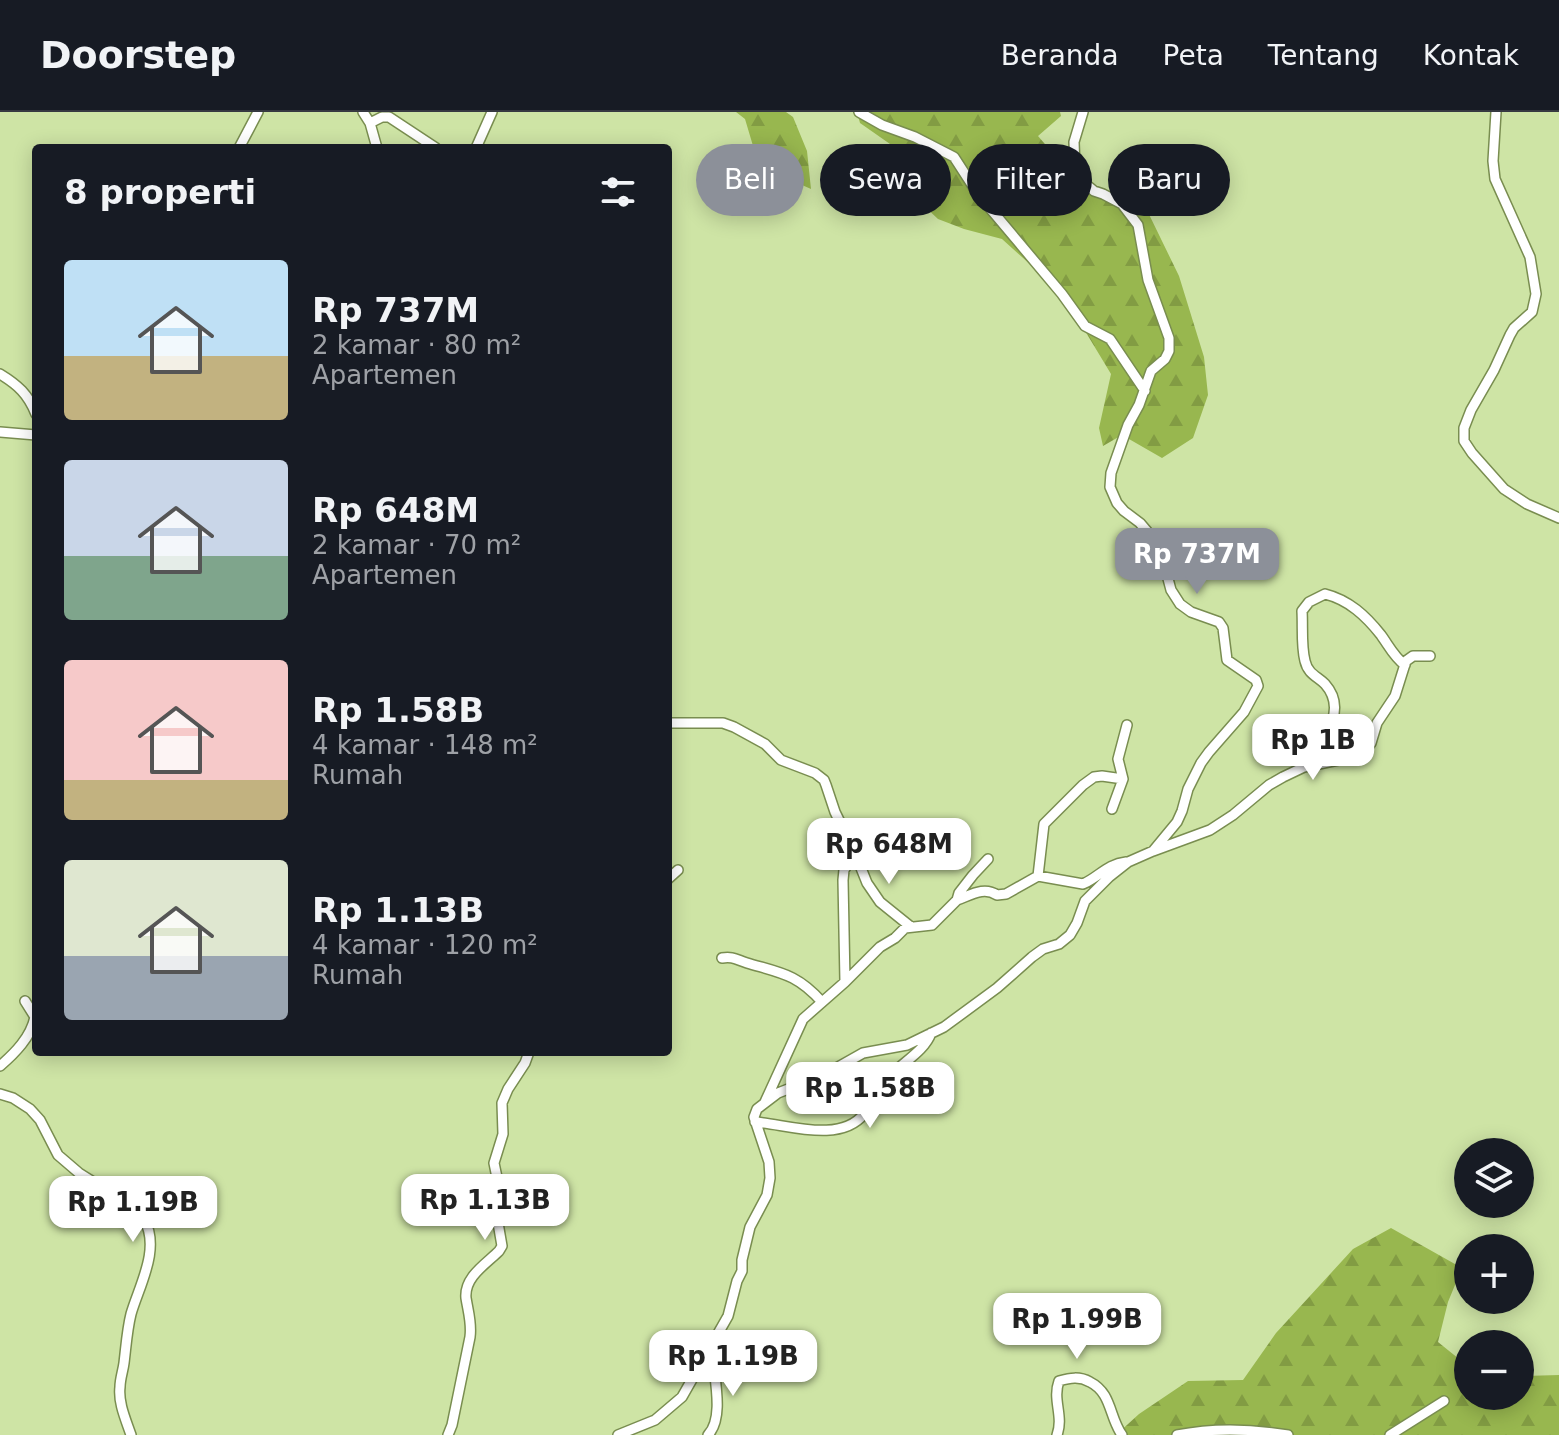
<!DOCTYPE html>
<html lang="id">
<meta charset="utf-8">
<style>
body{margin:0;font-family:"DejaVu Sans",sans-serif;background:#242831;color:#f1f3f6;height:100vh;display:flex;flex-direction:column;font-size:30px;white-space:nowrap}
*{box-sizing:border-box;margin:0}
p{font-size:26px;color:#9ea1a6}
.icon{flex:none;width:44px;height:44px;fill:none;stroke:currentColor;stroke-width:2;stroke-linecap:round;stroke-linejoin:round}
.map{position:relative;flex:1;overflow:hidden}
.side{position:absolute;left:32px;top:32px;width:640px;height:912px;display:flex;flex-direction:column;background:#171b24;border-radius:8px;box-shadow:0 4px 20px #0003}
.side>*{flex:none}
.guide{position:absolute;left:696px;top:32px;width:742px;height:72px;display:flex;gap:16px}
.controls{position:absolute;left:1454px;top:1026px;display:grid;gap:16px}
.controls a{display:grid;place-items:center;width:80px;height:80px;border-radius:50%;background:#171b24;box-shadow:0 4px 20px #0003;font-size:40px}
.price{position:absolute;translate:-50% -68px;padding:0 18px;border-radius:16px;background:#fff;color:#222;font-size:26px;line-height:52px;filter:drop-shadow(0 2px 4px #0008)}
.price::after{content:'';position:absolute;left:50%;top:48px;width:24px;height:18px;margin-left:-12px;background:inherit;clip-path:polygon(0 0,100% 0,50% 100%)}
.price.current{background:#8c9099;color:#fff}
ul{padding:0;list-style:none}
li{display:flex;align-items:center;gap:24px;height:200px;padding:0 32px}
li span{display:grid;place-items:center;flex:none;width:224px;height:160px;border-radius:8px;color:#555}
li>.icon{margin-inline-start:auto}
span .icon{width:96px;height:96px;fill:#fffc;stroke-width:1}
li b{font-size:34px}
h2{display:flex;justify-content:space-between;align-items:center;height:96px;padding:0 32px;font-size:34px}
.pill{padding:0 28px;border-radius:36px;background:#171b24;box-shadow:0 4px 20px #0003;font-size:28px;line-height:72px}
.pill.current{background:#8c9099;color:#fff}
header{display:flex;align-items:center;gap:48px;box-sizing:border-box;height:112px;padding:0 40px;background:#171b24;border-bottom:2px solid #363941}
header strong{font-size:38px}
nav{display:flex;gap:44px;margin-inline-start:auto;font-size:28px}
.map>svg:first-child{display:block}
.forest{fill:url(#forest-firs)}
.lines{fill:none;stroke-linecap:round;stroke-linejoin:round}
.minor-casing{stroke:#798d50;stroke-width:12}
.minor{stroke:#fff;stroke-width:9}
</style>
<header>
<strong>Doorstep</strong>
<nav><a>Beranda</a><a>Peta</a><a>Tentang</a><a>Kontak</a></nav>
</header>
<div class="map">
<svg width="1559" height="1323" viewBox="0 0 1559 1323">
<defs>
<pattern id="forest-firs" width="22" height="20" patternUnits="userSpaceOnUse" patternTransform="scale(2)"><rect width="22" height="20" fill="#98b74f"/><path d="M5 1l3.5 6h-7zM16 11l3.5 6h-7z" fill="#829c43"/></pattern>
</defs>
<rect width="100%" height="100%" fill="#cee4a5"/>
<path class="forest" d="M 736,0 L 786,0 L 793,5 L 807,39 L 811,77 L 759,54 L 745,7 Z
M 857,0 L 1060,0 L 1061,4 L 1038,24 L 1063,53 L 1083,72 L 1143,90 L 1179,164 L 1204,245 L 1208,283 L 1193,326 L 1162,346 L 1122,323 L 1103,334 L 1099,316 L 1111,262 L 1073,199 L 1043,164 L 1002,127 L 964,117 L 938,107 L 906,77 L 910,46 L 860,11 Z
M 1391,1116 L 1462,1156 L 1448,1190 L 1438,1230 L 1464,1251 L 1468,1252 L 1468,1284 L 1520,1284 L 1520,1264 L 1559,1263 L 1559,1323 L 1116,1323 L 1139,1302 L 1188,1269 L 1243,1268 L 1276,1221 L 1353,1137 Z"/>
<g class="lines">
<defs>
<path id="minor" d="M 363,0 L 370,11 L 377,36
M 859,0 L 882,13 L 915,25 L 954,45 L 978,82 L 1062,182 L 1085,214 L 1110,227 L 1145,279
M 1083,0 L 1074,30 L 1075,56 L 1081,68 L 1094,79 L 1103,82 L 1122,92 L 1138,113 L 1148,168 L 1169,226 L 1169,239 L 1165,247 L 1151,259 L 1139,293 L 1128,313 L 1111,361 L 1110,375 L 1117,391 L 1124,399 L 1140,411 L 1157,431 L 1162,444 L 1171,478 L 1180,492 L 1191,500 L 1219,510 L 1223,516 L 1227,548 L 1256,568 L 1258,574 L 1244,600 L 1209,640 L 1201,651 L 1188,677 L 1182,699 L 1177,710 L 1153,739
M 1496,0 L 1493,49 L 1495,67 L 1530,145 L 1536,182 L 1532,200 L 1514,216 L 1510,223 L 1494,258 L 1471,298 L 1464,316 L 1464,329 L 1472,341 L 1504,377 L 1527,392 L 1559,406
M 370,11 L 382,5 L 389,5 L 436,36
M 239,36 L 258,0
M 476,36 L 492,0
M 0,262 C 18,273 28,282 36,302
M 0,320 L 36,323
M 668,611 L 723,611 L 734,615 L 765,632 L 781,648 L 815,661 L 824,668 L 826,673 L 835,700 L 855,741 L 844,758 L 843,768 L 845,870
M 1304,655 C 1320,631 1350,600 1325,572 C 1317,564 1308,562 1305,549 C 1301,534 1303,514 1302,499 L 1309,490 L 1325,482 C 1349,488 1366,504 1381,523 C 1389,534 1394,545 1405,553
M 1112,697 L 1123,667
M 855,741 L 867,771 L 880,790 L 911,815
M 1038,764 L 1044,712 L 1083,673 L 1094,665 L 1102,664 L 1123,667 L 1118,647 L 1127,613
M 668,767 L 678,758
M 957,788 C 971,783 984,774 997,783 L 1006,782 L 1038,764 L 1083,772 C 1099,765 1107,752 1126,750
M 722,846 C 733,844 737,848 747,851 C 781,861 797,862 822,890
M 0,954 C 15,941 31,925 35,905 L 25,889
M 0,982 L 13,986 L 30,997 L 40,1008 L 58,1043 L 79,1061 L 114,1083 L 144,1107 C 161,1137 139,1174 131,1202 C 127,1218 126,1235 124,1251 C 123,1259 120,1267 120,1275 C 118,1291 126,1308 131,1323
M 765,990 L 803,907 L 845,870 L 880,835 L 895,826 L 905,816 L 932,813 L 957,788 L 959,781 L 973,763 L 988,747
M 755,1010 C 786,1012 840,1032 864,1002 C 867,998 868,990 871,985 C 876,976 885,969 892,962 C 905,949 925,938 931,921
M 448,1323 L 452,1313 L 470,1225 C 472,1211 468,1199 466,1186 C 464,1165 486,1152 499,1139 L 502,1134 L 497,1105 L 500,1080 L 494,1051 L 503,1022 L 502,991 L 508,977 L 525,951 L 529,940
M 618,1323 L 655,1308 L 682,1285 L 728,1204 L 737,1169 L 742,1159 L 742,1148 L 750,1115 L 767,1083 L 770,1066 L 769,1050 L 754,1005 L 757,997 L 778,981 L 824,963 L 863,941 L 907,933 L 944,915 L 997,876 L 1032,845 L 1043,837 L 1059,832 L 1070,823 L 1077,811 L 1085,789 L 1109,765 L 1128,750 L 1153,739 L 1210,718 L 1233,703 L 1269,673 L 1283,665 L 1304,655 L 1353,645 L 1364,640 L 1371,631 L 1377,611 L 1395,584 L 1406,549 L 1413,544 L 1430,544
M 708,1323 C 726,1304 712,1259 712,1233
M 1057,1323 C 1064,1304 1052,1288 1059,1269 C 1070,1266 1079,1264 1090,1270 C 1112,1281 1109,1305 1122,1323
M 1177,1323 C 1212,1316 1252,1317 1288,1323
M 1390,1323 L 1444,1289"/>
</defs>
<use href="#minor" class="minor-casing"/>
<use href="#minor" class="minor"/>
</g>
</svg>
<div class="controls">
<a><svg class="icon" aria-label="layers" viewBox="0 0 24 24"><path d="M12 4l9 5-9 5-9-5zM3 14l9 5 9-5"/></svg></a>
<a>+</a>
<a>−</a>
</div>
<b class="price current" style="left:1197px;top:484px">Rp 737M</b>
<b class="price" style="left:1313px;top:670px">Rp 1B</b>
<b class="price" style="left:889px;top:774px">Rp 648M</b>
<b class="price" style="left:870px;top:1018px">Rp 1.58B</b>
<b class="price" style="left:485px;top:1130px">Rp 1.13B</b>
<b class="price" style="left:133px;top:1132px">Rp 1.19B</b>
<b class="price" style="left:1077px;top:1249px">Rp 1.99B</b>
<b class="price" style="left:733px;top:1286px">Rp 1.19B</b>
<div class="guide">
<a class="pill current">Beli</a>
<a class="pill">Sewa</a>
<a class="pill">Filter</a>
<a class="pill">Baru</a>
</div>
<section class="side">
<h2>8 properti<svg class="icon" aria-label="filters" viewBox="0 0 24 24"><path d="M4 7h16M4 17h16"/><circle cx="9" cy="7" r="2"/><circle cx="15" cy="17" r="2"/></svg></h2>
<ul>
<li><span style="background:linear-gradient(#bfe0f5 60%,#c2b280 0)"><svg class="icon" aria-label="home" viewBox="0 0 24 24"><path d="M3 11l9-7 9 7M6 9v11h12V9"/></svg></span><div><b>Rp 737M</b><p>2 kamar · 80 m²</p><p>Apartemen</p></div></li>
<li><span style="background:linear-gradient(#c9d6e8 60%,#7fa58c 0)"><svg class="icon" aria-label="home" viewBox="0 0 24 24"><path d="M3 11l9-7 9 7M6 9v11h12V9"/></svg></span><div><b>Rp 648M</b><p>2 kamar · 70 m²</p><p>Apartemen</p></div></li>
<li><span style="background:linear-gradient(#f6c9c9 75%,#c2b280 0)"><svg class="icon" aria-label="home" viewBox="0 0 24 24"><path d="M3 11l9-7 9 7M6 9v11h12V9"/></svg></span><div><b>Rp 1.58B</b><p>4 kamar · 148 m²</p><p>Rumah</p></div></li>
<li><span style="background:linear-gradient(#dfe7d0 60%,#9aa5b1 0)"><svg class="icon" aria-label="home" viewBox="0 0 24 24"><path d="M3 11l9-7 9 7M6 9v11h12V9"/></svg></span><div><b>Rp 1.13B</b><p>4 kamar · 120 m²</p><p>Rumah</p></div></li>
</ul>
</section>
</div>
